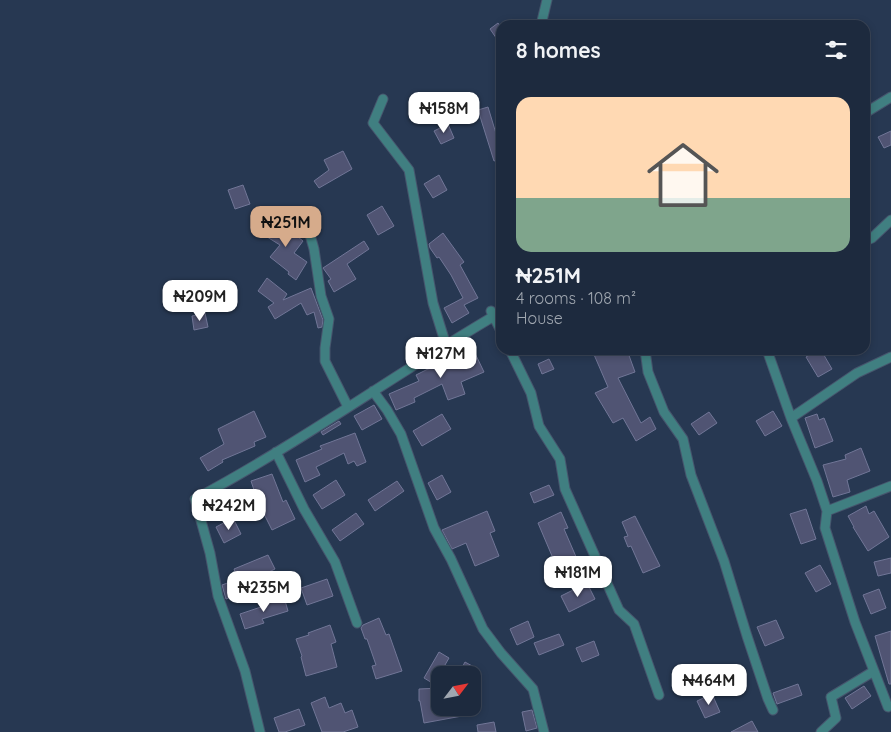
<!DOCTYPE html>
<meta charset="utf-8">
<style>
body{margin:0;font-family:Quicksand,sans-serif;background:#2a3649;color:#f1f3f6;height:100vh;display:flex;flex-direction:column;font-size:19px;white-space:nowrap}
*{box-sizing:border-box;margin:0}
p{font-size:16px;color:#a0a7b0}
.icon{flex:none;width:28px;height:28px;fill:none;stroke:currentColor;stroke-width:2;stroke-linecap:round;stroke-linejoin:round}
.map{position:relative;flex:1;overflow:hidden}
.details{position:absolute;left:496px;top:20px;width:374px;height:335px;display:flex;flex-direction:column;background:#1d2a3e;border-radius:15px;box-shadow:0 2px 8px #0003,0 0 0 1px #3b4658}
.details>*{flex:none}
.needle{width:32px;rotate:58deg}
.fabs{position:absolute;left:431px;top:666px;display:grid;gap:10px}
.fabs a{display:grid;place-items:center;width:50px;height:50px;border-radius:10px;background:#1d2a3e;box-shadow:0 2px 8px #0003,0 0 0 1px #3b4658;font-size:25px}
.price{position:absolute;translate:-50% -42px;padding:0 11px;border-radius:10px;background:#fff;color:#222;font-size:16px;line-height:32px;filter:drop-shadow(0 1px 2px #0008)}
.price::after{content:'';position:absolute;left:50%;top:30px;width:15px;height:11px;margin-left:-8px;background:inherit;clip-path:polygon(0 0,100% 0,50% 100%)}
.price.current{background:#d6ab8b;color:#111}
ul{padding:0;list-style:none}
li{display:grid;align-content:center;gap:10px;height:265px;padding:0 20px}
li span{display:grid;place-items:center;height:155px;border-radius:15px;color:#555}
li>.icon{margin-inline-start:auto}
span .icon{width:90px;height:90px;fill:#fffc;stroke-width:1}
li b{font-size:21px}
h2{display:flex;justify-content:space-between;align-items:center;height:60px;padding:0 20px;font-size:21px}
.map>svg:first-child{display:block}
.building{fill:#505473;stroke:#717697}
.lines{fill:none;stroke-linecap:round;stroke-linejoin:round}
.minor-casing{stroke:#46556d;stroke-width:11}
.minor{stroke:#407f81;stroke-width:9}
</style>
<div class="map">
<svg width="891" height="732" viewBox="0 0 891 732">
<rect width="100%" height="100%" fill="#273852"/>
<path class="building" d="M 498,23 L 501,27 L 501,45 L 490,29 Z
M 488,107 L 501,150 L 501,159 L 494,161 L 478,110 Z
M 448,124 L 454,138 L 441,144 L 434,131 Z
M 891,131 L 891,145 L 884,148 L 878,137 Z
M 343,151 L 352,169 L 319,188 L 314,181 L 329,170 L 324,160 Z
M 439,175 L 447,190 L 433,198 L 424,184 Z
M 243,185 L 250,204 L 235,209 L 228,190 Z
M 382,206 L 394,226 L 378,235 L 367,215 Z
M 277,216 L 290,225 L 288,229 L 303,241 L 294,253 L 307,262 L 296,280 L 288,274 L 289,272 L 270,257 L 280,245 L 264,235 Z
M 443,233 L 464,262 L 460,265 L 478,298 L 464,305 L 469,313 L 452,323 L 444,308 L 463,298 L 451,275 L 439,257 L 437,258 L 430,248 L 429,244 Z
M 364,241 L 369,249 L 347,264 L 356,279 L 334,292 L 328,281 L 331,279 L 323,268 Z
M 267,278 L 287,294 L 283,300 L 311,288 L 323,320 L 322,327 L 318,328 L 314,312 L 307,315 L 301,303 L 275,319 L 268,307 L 274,303 L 258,291 Z
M 205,313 L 208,327 L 194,330 L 192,316 Z
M 472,347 L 484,372 L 461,382 L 465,394 L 448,400 L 442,384 L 414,398 L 415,402 L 396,410 L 389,394 L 419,381 L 416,375 L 428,369 L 457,360 L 455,355 Z
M 592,350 L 627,350 L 635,372 L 618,378 L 641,423 L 650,417 L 656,429 L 636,441 L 623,418 L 613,423 L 595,393 L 608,387 Z
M 818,350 L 821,350 L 832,369 L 818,377 L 806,357 Z
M 549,359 L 554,369 L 542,374 L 538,364 Z
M 374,405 L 382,419 L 362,430 L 354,416 Z
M 254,411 L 266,437 L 254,442 L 255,446 L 222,460 L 223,462 L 208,471 L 200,458 L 224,444 L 218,429 Z
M 773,411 L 782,426 L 765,436 L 756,421 Z
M 709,412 L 717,423 L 699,435 L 691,424 Z
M 442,414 L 451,429 L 422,446 L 413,431 Z
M 817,414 L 819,420 L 824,418 L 833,441 L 815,448 L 805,418 Z
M 339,421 L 341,424 L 323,435 L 321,432 Z
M 355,433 L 366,462 L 357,466 L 354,461 L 348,464 L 344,453 L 316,467 L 320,475 L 305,482 L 296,460 L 322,449 L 320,446 Z
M 861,448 L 870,471 L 847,480 L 850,492 L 833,497 L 823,465 L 846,459 L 845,455 Z
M 272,474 L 283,502 L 286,500 L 295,519 L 272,530 L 258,502 L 251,481 Z
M 442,475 L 451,492 L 437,500 L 428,483 Z
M 336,480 L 345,495 L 322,509 L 313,495 Z
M 397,481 L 404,491 L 375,511 L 368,500 Z
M 549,485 L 554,495 L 534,503 L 530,493 Z
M 866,506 L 869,514 L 874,511 L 889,537 L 868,551 L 853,527 L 854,527 L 848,516 Z
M 806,509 L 816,539 L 801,544 L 790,514 Z
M 487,511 L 495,531 L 490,533 L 499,556 L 475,566 L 466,543 L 452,549 L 442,530 Z
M 561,512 L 568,528 L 564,529 L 580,566 L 555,577 L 549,565 L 555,563 L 538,523 Z
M 356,513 L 364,524 L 340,541 L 332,530 Z
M 635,516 L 660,566 L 643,573 L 631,546 L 628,547 L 624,537 L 628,536 L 622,522 Z
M 233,518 L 241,534 L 224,543 L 216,527 Z
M 268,555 L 275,569 L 232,590 L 234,596 L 226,599 L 222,585 L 238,579 L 234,569 Z
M 891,558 L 891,573 L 878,576 L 874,562 Z
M 820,565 L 831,584 L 816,592 L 805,573 Z
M 327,579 L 333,596 L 307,605 L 301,588 Z
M 587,583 L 595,599 L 569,612 L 561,596 Z
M 879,589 L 886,608 L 871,614 L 863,595 Z
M 284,597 L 288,611 L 262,619 L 264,623 L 245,629 L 240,614 L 267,605 L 266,602 Z
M 379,618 L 386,635 L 389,634 L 402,671 L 376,679 L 372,666 L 376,665 L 367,639 L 365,639 L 361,628 L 363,625 Z
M 776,620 L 784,638 L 765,646 L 757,627 Z
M 528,621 L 534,637 L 517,645 L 510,629 Z
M 330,625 L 336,642 L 331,644 L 337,667 L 306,676 L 301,657 L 302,656 L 296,639 L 309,635 L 308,633 Z
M 891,631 L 891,684 L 889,684 L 875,636 Z
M 559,634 L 564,645 L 539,655 L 534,643 Z
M 594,641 L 599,655 L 582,662 L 576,648 Z
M 439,652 L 449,658 L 434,684 L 424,678 Z
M 465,662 L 474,667 L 470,675 L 458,675 Z
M 798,684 L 802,695 L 777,704 L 773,693 Z
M 864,686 L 871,696 L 852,709 L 845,698 Z
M 440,688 L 440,708 L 460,708 L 462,716 L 424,723 L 420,701 L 419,701 L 419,689 Z
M 712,694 L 720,712 L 705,718 L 697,701 Z
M 325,697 L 329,708 L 341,703 L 345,713 L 352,710 L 358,727 L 343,732 L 322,732 L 311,703 Z
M 299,709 L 305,725 L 285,732 L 279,732 L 274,718 Z
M 532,710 L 537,728 L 526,731 L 522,712 Z
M 752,721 L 758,732 L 731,732 Z
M 494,722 L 496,732 L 478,732 L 477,725 Z"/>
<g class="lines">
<defs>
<path id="minor" d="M 541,25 L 547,0
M 383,99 L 373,123 L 409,170 L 433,303 L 446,345
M 865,113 L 891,97
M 305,217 L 314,249 L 321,296 L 329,319 L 325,348 L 325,361 L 348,407
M 865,241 L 872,238 L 891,220
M 491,311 L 501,331
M 510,350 L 531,393 L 539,426 L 560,459 L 565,489 L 619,610 L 634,624 L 659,695
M 645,350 L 648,372 L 664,412 L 683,439 L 691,475 L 724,561 L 747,636 L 768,699 L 773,710
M 767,350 L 791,418 L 857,373 L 891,357
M 373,391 L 387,410 L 401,434 L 434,528 L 451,559 L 483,629 L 501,653 L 533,689 L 544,732
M 791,418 L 817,481 L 827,511 L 891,486
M 276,452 L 304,509 L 335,562 L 357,623
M 827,511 L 825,528 L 855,622 L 888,707
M 260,732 L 245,671 L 218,596 L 210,553 L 195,499 C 300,443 398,372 501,312
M 821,732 L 836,718 L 831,697 L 874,671"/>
</defs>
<use href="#minor" class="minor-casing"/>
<use href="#minor" class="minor"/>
</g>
</svg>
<div class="fabs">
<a><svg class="needle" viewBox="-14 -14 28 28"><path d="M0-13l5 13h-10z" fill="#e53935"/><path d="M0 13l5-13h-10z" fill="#a0a7b0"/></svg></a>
</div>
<b class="price" style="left:444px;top:134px">₦158M</b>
<b class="price current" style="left:286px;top:248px">₦251M</b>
<b class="price" style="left:200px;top:322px">₦209M</b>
<b class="price" style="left:441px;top:379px">₦127M</b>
<b class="price" style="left:229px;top:531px">₦242M</b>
<b class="price" style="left:578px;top:598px">₦181M</b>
<b class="price" style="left:264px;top:613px">₦235M</b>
<b class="price" style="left:709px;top:706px">₦464M</b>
<section class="details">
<h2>8 homes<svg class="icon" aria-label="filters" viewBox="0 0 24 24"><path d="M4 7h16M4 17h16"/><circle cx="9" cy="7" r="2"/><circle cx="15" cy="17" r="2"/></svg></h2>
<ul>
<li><span style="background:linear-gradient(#ffd9b3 65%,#7fa58c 0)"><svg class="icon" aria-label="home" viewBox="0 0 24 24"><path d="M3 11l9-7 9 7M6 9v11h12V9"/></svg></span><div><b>₦251M</b><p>4 rooms · 108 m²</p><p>House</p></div></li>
</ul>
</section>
</div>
